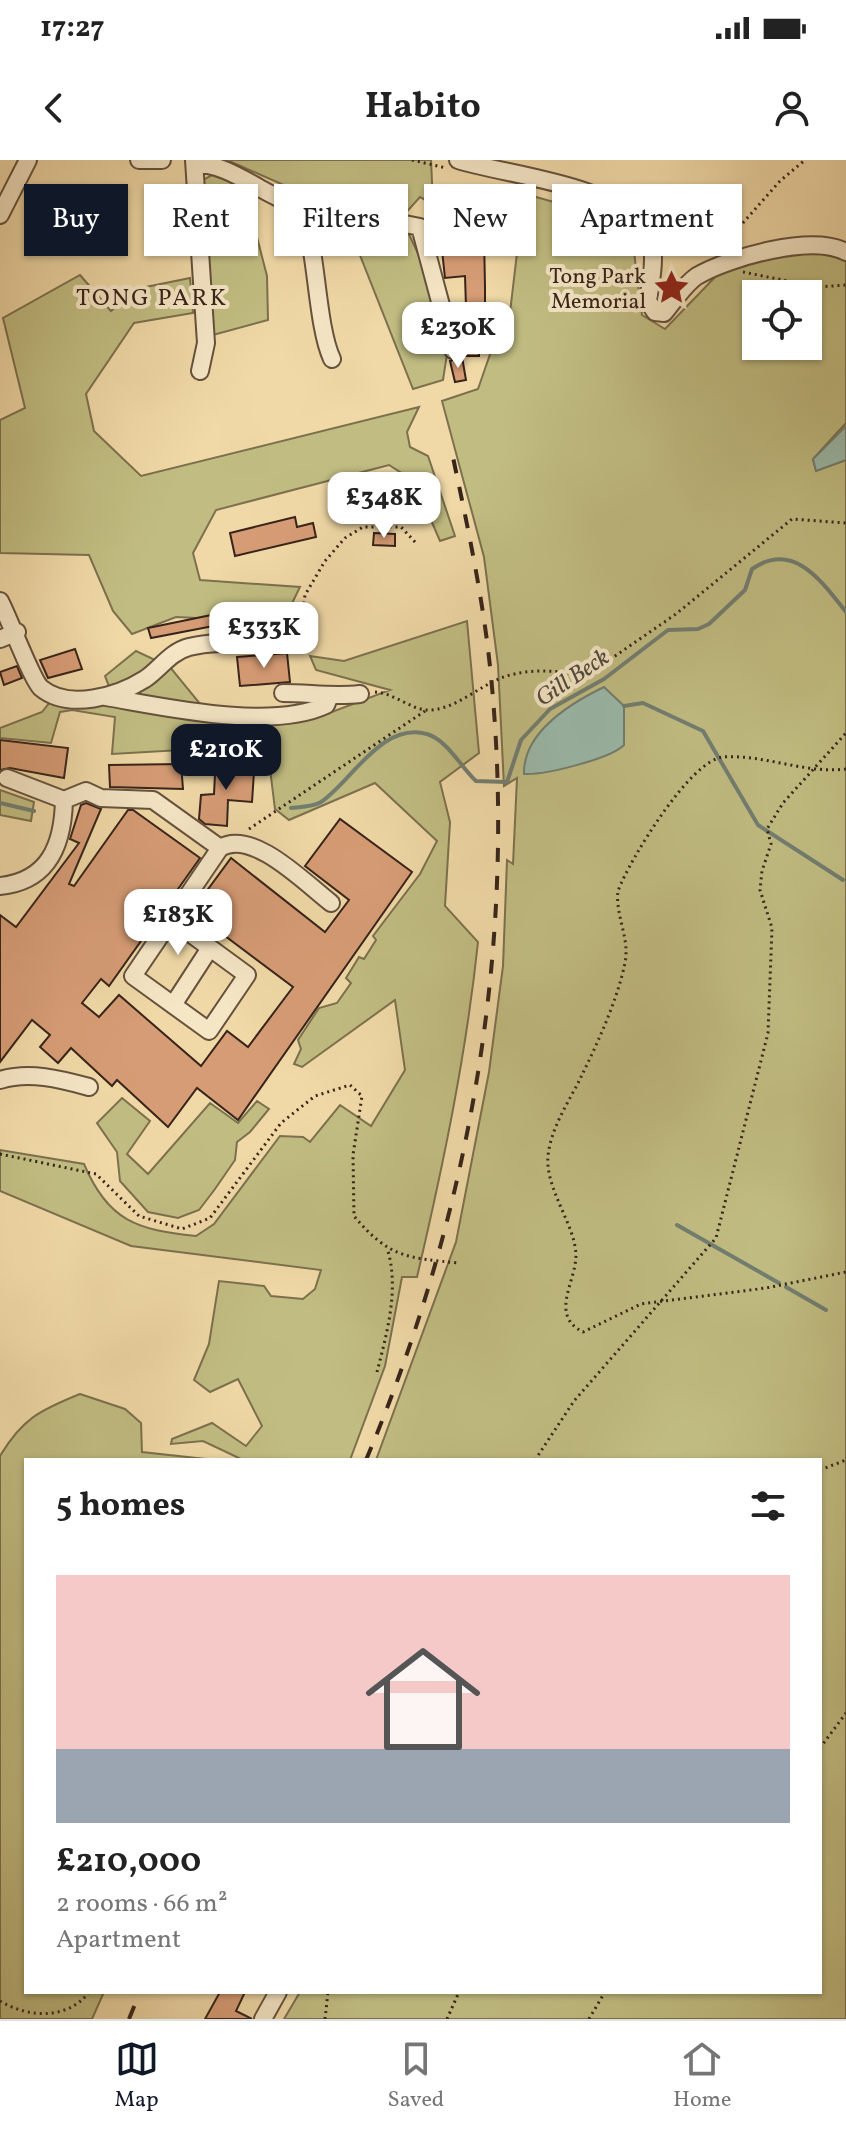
<!DOCTYPE html>
<meta charset="utf-8">
<style>
body{margin:0;font-family:Vollkorn,serif;background:#f6f6f6;color:#222;height:100vh;display:flex;flex-direction:column;font-size:30px;white-space:nowrap}
*{box-sizing:border-box;margin:0}
p{font-size:26px;color:#767676}
.icon{flex:none;width:44px;height:44px;fill:none;stroke:currentColor;stroke-width:2;stroke-linecap:round;stroke-linejoin:round}
.map{position:relative;flex:1;overflow:hidden}
.side{position:absolute;left:24px;top:1298px;width:798px;height:536px;display:flex;flex-direction:column;background:#fff;border-radius:0px;box-shadow:0 2px 6px #0004}
.side>*{flex:none}
.hud{position:absolute;left:24px;top:24px;width:798px;height:72px;display:flex;gap:16px}
.buttons{position:absolute;left:742px;top:120px;display:grid;gap:16px}
.buttons a{display:grid;place-items:center;width:80px;height:80px;border-radius:0px;background:#fff;box-shadow:0 2px 6px #0004;font-size:40px}
.price{position:absolute;translate:-50% -68px;padding:0 18px;border-radius:16px;background:#fff;color:#222;font-size:26px;line-height:52px;filter:drop-shadow(0 2px 4px #0008)}
.price::after{content:'';position:absolute;left:50%;top:48px;width:24px;height:18px;margin-left:-12px;background:inherit;clip-path:polygon(0 0,100% 0,50% 100%)}
.price.active{background:#111827;color:#fff}
ul{padding:0;list-style:none}
li{display:grid;align-content:center;gap:16px;height:424px;padding:0 32px}
li span{display:grid;place-items:center;height:248px;border-radius:0px;color:#555}
li>.icon{margin-inline-start:auto}
span .icon{width:144px;height:144px;fill:#fffc;stroke-width:1}
li b{font-size:34px}
h2{display:flex;justify-content:space-between;align-items:center;height:96px;padding:0 32px;font-size:34px}
.chip{padding:0 28px;border-radius:0px;background:#fff;box-shadow:0 2px 6px #0004;font-size:28px;line-height:72px}
.chip.active{background:#111827;color:#fff}
.status{display:flex;justify-content:space-between;align-items:center;height:56px;padding:0 40px;background:#fff;direction:ltr}
.status svg{height:22px;fill:currentColor}
header{display:flex;justify-content:space-between;align-items:center;height:104px;padding:0 32px;background:#fff;font-size:36px;font-weight:700}
.tabs{display:flex;justify-content:space-around;align-items:center;height:112px;border-top:2px solid #e0e0e0;background:#fff;font-size:22px;color:#767676}
.tabs a{display:grid;justify-items:center;gap:4px}
.tabs .active{color:#111827}
.map>svg:first-child{display:block}
.green{fill:#c1bd82;stroke:#7c704e;stroke-width:2;fill-rule:evenodd}
.water{fill:#9abaab;stroke:#727e71;stroke-width:2}
.lines{fill:none;stroke-linecap:round;stroke-linejoin:round}
.stream{stroke:#727e71;stroke-width:4}
.building{fill:#d69c75;stroke:#37241a;stroke-width:2}
.minor-casing{stroke:#65513d;stroke-width:20}
.path{stroke:#37241a;stroke-width:3;stroke-dasharray:2 4;stroke-linecap:butt}
.minor{stroke:#f5e6c6;stroke-width:16}
.rail{stroke:#37241a;stroke-width:4;stroke-dasharray:14 14;stroke-linecap:butt}
.labels{text-anchor:middle;stroke-width:8;stroke-linejoin:round;paint-order:stroke}
.poi-label{font-size:22px;fill:#37241a;stroke:#f5e6c6;text-anchor:end}
.neighbourhood-label{font-size:24px;letter-spacing:2px;fill:#37241a;stroke:#f5e6c6}
.water-label{font-size:24px;font-style:italic;fill:#504a3e;stroke:#f5e6c6}
</style>
<div class="status"><b>17:27</b><svg viewBox="0 0 49 12"><path d="M0 12V9h3v3zM5 12V6h3v6zM10 12V3h3v9zM15 12V0h3v12zM26 1h20v11H26zM47 4h2v5h-2z"/></svg></div>
<header><svg class="icon" aria-label="back" viewBox="0 0 24 24"><path d="M15 5l-7 7 7 7"/></svg>Habito<svg class="icon" aria-label="person" viewBox="0 0 24 24"><circle cx="12" cy="8" r="4"/><path d="M4 21q1-7 8-7t8 7"/></svg></header>
<div class="map">
<svg width="846" height="1859" viewBox="0 0 846 1859">
<rect width="100%" height="100%" fill="#f0d9a7"/>
<filter id="stains"><feTurbulence type="fractalNoise" baseFrequency=".0025" numOctaves="4"/><feColorMatrix values="0 0 0 0 .2 0 0 0 0 .09 0 0 0 0 .02 0 0 0 .5 -.17"/></filter>
<radialGradient id="worn" r=".72"><stop offset=".6" stop-color="#630" stop-opacity="0"/><stop offset="1" stop-color="#630" stop-opacity=".3"/></radialGradient>
<path class="green" d="M 227,0 L 431,0 L 433,44 L 420,37 L 403,56 L 311,48 L 304,34 Z
M 212,15 L 220,18 L 223,15 L 244,27 L 267,116 L 268,160 L 213,175 L 201,21 Z
M 529,35 L 614,59 L 633,84 L 642,155 L 665,169 L 721,111 L 793,89 L 833,93 L 846,100 L 846,263 L 813,299 L 816,311 L 846,300 L 846,1859 L 284,1859 L 300,1832 L 820,1832 L 820,1300 L 376,1300 L 456,1082 L 489,912 L 503,806 L 507,700 L 513,704 L 517,618 L 504,626 L 498,505 L 484,397 L 442,241 L 478,229 L 496,177 L 507,178 L 521,59 ZM 756,134 L 808,134 L 808,186 L 756,186 Z
M 346,60 L 407,70 L 420,98 L 447,194 L 443,220 L 413,229 Z
M 80,115 L 111,151 L 136,129 L 190,118 L 193,153 L 134,163 L 86,234 L 94,271 L 141,316 L 419,247 L 407,272 L 410,287 L 428,296 L 455,376 L 440,381 L 414,321 L 389,305 L 216,350 L 193,393 L 200,420 L 300,427 L 283,462 L 176,457 L 132,474 L 113,451 L 89,395 L 0,393 L 0,260 L 25,248 L 3,158 Z
M 467,461 L 479,593 L 440,622 L 450,662 L 445,746 L 478,782 C 466,896 443,1006 417,1117 L 402,1117 L 385,1206 L 350,1300 L 243,1300 L 203,1281 L 171,1284 L 172,1279 L 212,1263 L 246,1286 L 262,1266 L 238,1219 L 210,1232 L 194,1220 L 209,1184 L 219,1121 L 264,1126 L 271,1136 L 303,1139 L 315,1129 L 321,1110 L 131,1086 L 0,1031 L 0,990 L 84,1004 C 108,1061 137,1070 196,1076 L 214,1064 L 280,976 L 303,977 L 310,982 L 340,945 L 371,966 L 405,910 L 395,840 L 302,907 L 294,904 L 301,889 L 298,880 L 319,848 L 337,843 L 351,823 L 346,818 L 359,797 L 364,799 L 376,780 L 373,776 L 420,714 L 437,681 L 375,623 L 289,660 L 275,649 L 267,585 L 112,594 L 115,557 L 72,550 L 60,552 L 51,583 L 0,578 L 0,568 L 42,552 L 54,537 L 116,544 L 105,516 L 136,491 L 170,507 L 205,550 L 324,555 L 390,530 L 316,510 L 310,496 L 344,501 Z
M 0,630 L 34,642 L 31,661 L 0,655 Z
M 122,938 L 150,961 L 127,994 L 148,1014 L 210,943 L 238,963 L 257,941 L 269,949 L 250,972 L 237,982 L 235,1000 L 215,1029 L 199,1050 L 178,1058 L 148,1052 L 120,1021 L 117,992 L 97,963 Z
M 80,1234 L 125,1249 L 141,1263 L 142,1292 L 215,1300 L 26,1300 L 26,1832 L 104,1832 L 92,1859 L 0,1859 L 0,1296 C 22,1259 40,1250 80,1234 Z"/>
<path class="water" d="M 846,266 L 846,300 L 816,311 L 813,299 Z
M 604,527 L 624,546 L 624,585 C 610,599 545,615 524,614 C 523,572 571,543 604,527 Z"/>
<g class="lines">
<path class="stream" d="M 624,546 L 643,543 L 703,571 L 758,665 L 843,720
M 0,643 L 34,651
M 291,648 C 300,647 313,647 321,642 C 351,622 382,561 427,574 C 447,580 461,607 476,621 L 507,622 L 521,580 L 550,549 L 604,519 L 668,470 L 698,469 L 709,464 L 745,430 L 752,409 C 794,380 822,422 846,452
M 677,1065 L 779,1123
M 786,1127 L 826,1150"/>
</g>
<path class="building" d="M 467,43 L 468,60 L 475,60 L 476,77 L 484,77 L 485,126 L 485,158 L 478,159 L 479,196 L 463,196 L 461,147 L 466,147 L 465,116 L 445,118 L 442,90 L 449,89 L 446,44 Z
M 462,197 L 466,220 L 455,222 L 450,201 Z
M 295,357 L 297,367 L 313,363 L 316,377 L 235,396 L 230,373 Z
M 374,373 L 395,374 L 395,386 L 373,385 Z
M 226,452 L 229,463 L 151,478 L 148,468 Z
M 75,489 L 82,509 L 48,518 L 40,500 Z
M 287,493 L 290,522 L 240,526 L 237,497 Z
M 17,506 L 22,518 L 4,525 L 0,512 Z
M 0,580 L 68,588 L 64,618 L 10,608 L 0,610 Z
M 216,595 L 232,595 L 232,611 L 254,612 L 252,642 L 228,640 L 227,666 L 205,664 L 199,659 L 201,635 L 214,634 Z
M 181,604 L 183,629 L 110,627 L 109,605 Z
M 86,643 L 101,649 L 69,724 L 74,726 L 128,650 L 133,650 L 200,698 L 109,826 L 101,819 L 82,843 L 99,857 L 119,835 L 201,906 L 227,871 L 248,887 L 293,827 L 192,751 L 231,698 L 325,772 L 349,740 L 305,706 L 340,659 L 412,712 L 238,960 L 197,928 L 168,967 L 117,920 L 112,926 L 71,888 L 58,903 L 40,887 L 50,875 L 32,860 L 0,902 L 0,755 L 16,767 L 79,683 L 70,679 L 81,645 Z
M 220,1832 L 245,1832 L 236,1851 L 252,1859 L 205,1859 Z"/>
<g class="lines">
<defs>
<path id="minor" d="M 139,0 L 162,0
M 194,0 L 206,183 L 200,211
M 458,0 C 510,16 613,24 645,69 C 659,89 651,119 648,141 L 655,152 L 664,153 C 674,141 685,124 697,116 C 730,97 812,74 846,92
M 195,3 C 220,5 236,15 258,27 C 273,36 289,41 300,54 C 317,72 315,163 332,199
M 0,55 L 28,0
M 305,61 L 344,52 L 420,67 L 453,190
M 0,441 C 9,458 32,520 41,528 C 69,551 118,536 145,519 C 160,509 170,492 189,487 C 219,480 256,484 287,482
M 0,479 L 17,472
M 283,533 C 310,533 333,537 360,534
M 106,537 C 165,547 271,571 326,545 L 329,538
M 64,640 L 86,631 L 101,638 L 153,640 L 220,688 C 252,668 305,723 331,743
M 0,726 C 49,721 63,685 64,640 L 7,618
M 172,760 L 247,815 L 209,871 L 133,816 L 220,688
M 173,845 L 210,788
M 0,920 C 29,911 60,919 89,927
M 263,1859 L 278,1832"/>
</defs>
<use href="#minor" class="minor-casing"/>
<path class="path" d="M 412,0 L 446,8
M 719,90 L 780,21 L 805,0
M 743,112 L 818,127 L 846,125
M 299,473 L 305,435 L 325,401 L 345,378 L 363,367 L 401,367 L 416,383
M 375,532 C 394,533 410,549 427,550 C 453,551 478,527 501,518 C 527,508 559,510 586,516 L 676,454 L 792,359 L 846,363
M 846,609 C 804,614 764,594 723,597 C 690,600 629,701 618,731 C 615,755 630,778 625,803 C 617,841 598,882 581,917 C 569,942 551,967 548,996 C 545,1029 575,1064 576,1095 C 576,1122 549,1155 583,1172 L 641,1144 L 766,1128 L 846,1112
M 249,669 L 425,551
M 0,994 L 96,1014 L 139,1056 L 182,1069 L 210,1058 L 281,963 L 315,936 L 350,925 L 362,936 L 353,995 L 354,1056 C 389,1098 408,1098 459,1103
M 377,1212 C 387,1173 399,1130 388,1091
M 535,1300 L 574,1241 L 716,1078 L 768,873 L 772,768 L 760,730 L 762,711 L 771,684 L 767,669 L 783,643 L 846,573
M 820,1310 L 846,1300
M 820,1588 L 846,1553
M 0,1841 C 30,1859 69,1859 89,1832
M 325,1859 L 328,1832
M 447,1859 L 459,1832
M 589,1859 L 605,1832"/>
<use href="#minor" class="minor"/>
<path class="rail" d="M 366,1300 C 469,1057 516,790 492,527 C 485,446 468,368 451,288
M 129,1859 L 140,1832"/>
</g>
<defs>
<symbol id="sight-bare" viewBox="-9 -9 18 18"><path d="M0-6L1.8-2.2L6-1.7L2.9 1.2L3.7 5.4L0 3.3L-3.7 5.4L-2.9 1.2L-6-1.7L-1.8-2.2Z" fill="#8f2418" stroke="#f5e6c6" stroke-width="2.5" paint-order="stroke"/></symbol>
</defs>
<g fill-rule="evenodd">
<use href="#sight-bare" x="646" y="102" width="51" height="51"/>
</g>
<g class="labels">
<g class="poi-label">
<text x="646" y="123">Tong Park<tspan x="646" dy="25">Memorial</tspan></text>
</g>
<g class="neighbourhood-label">
<text x="152" y="145">TONG PARK</text>
</g>
<g class="water-label">
<text transform="translate(572 517) rotate(-34)" y="8">Gill Beck</text>
</g>
</g>
<rect width="100%" height="100%" filter="url(#stains)"/>
<rect width="100%" height="100%" fill="url(#worn)"/>
</svg>
<div class="buttons">
<a><svg class="icon" aria-label="locate" viewBox="0 0 24 24"><circle cx="12" cy="12" r="6"/><path d="M12 2v4M12 18v4M2 12h4M18 12h4"/></svg></a>
</div>
<b class="price" style="left:458px;top:210px">£230K</b>
<b class="price" style="left:384px;top:380px">£348K</b>
<b class="price" style="left:264px;top:510px">£333K</b>
<b class="price active" style="left:226px;top:632px">£210K</b>
<b class="price" style="left:178px;top:797px">£183K</b>
<div class="hud">
<a class="chip active">Buy</a>
<a class="chip">Rent</a>
<a class="chip">Filters</a>
<a class="chip">New</a>
<a class="chip">Apartment</a>
</div>
<section class="side">
<h2>5 homes<svg class="icon" aria-label="filters" viewBox="0 0 24 24"><path d="M4 7h16M4 17h16"/><circle cx="9" cy="7" r="2"/><circle cx="15" cy="17" r="2"/></svg></h2>
<ul>
<li><span style="background:linear-gradient(#f6c9c9 70%,#9aa5b1 0)"><svg class="icon" aria-label="home" viewBox="0 0 24 24"><path d="M3 11l9-7 9 7M6 9v11h12V9"/></svg></span><div><b>£210,000</b><p>2 rooms · 66 m²</p><p>Apartment</p></div></li>
</ul>
</section>
</div>
<nav class="tabs">
<a class="active"><svg class="icon" aria-label="map" viewBox="0 0 24 24"><path d="M3 6l6-2 6 2 6-2v14l-6 2-6-2-6 2zM9 4v14M15 6v14"/></svg>Map</a>
<a><svg class="icon" aria-label="saved" viewBox="0 0 24 24"><path d="M7 4h10v16l-5-4-5 4z"/></svg>Saved</a>
<a><svg class="icon" aria-label="home" viewBox="0 0 24 24"><path d="M3 11l9-7 9 7M6 9v11h12V9"/></svg>Home</a>
</nav>
